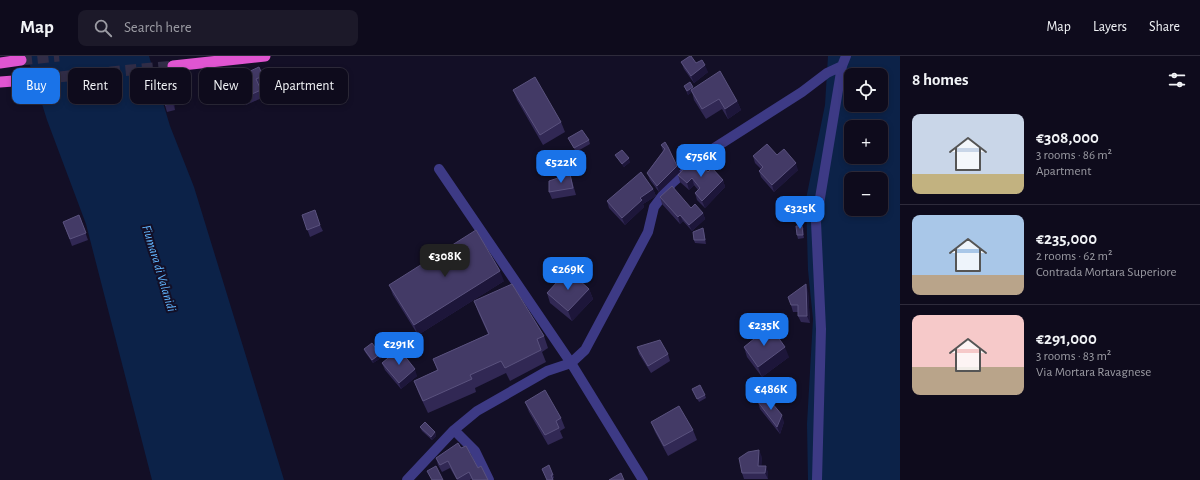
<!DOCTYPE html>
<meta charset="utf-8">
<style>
body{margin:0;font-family:"Alegreya Sans",sans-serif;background:#1c1929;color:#f1f3f6;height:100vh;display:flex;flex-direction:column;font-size:15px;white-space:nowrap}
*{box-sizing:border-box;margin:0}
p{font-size:13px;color:#9b9ba3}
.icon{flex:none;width:22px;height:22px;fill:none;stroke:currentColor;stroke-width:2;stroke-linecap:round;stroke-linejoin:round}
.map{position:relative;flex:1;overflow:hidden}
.drawer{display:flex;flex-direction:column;background:#0e0b1c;width:300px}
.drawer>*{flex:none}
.hud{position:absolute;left:12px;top:12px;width:380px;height:36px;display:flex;gap:8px}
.buttons{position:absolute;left:844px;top:12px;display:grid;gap:8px}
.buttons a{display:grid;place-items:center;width:44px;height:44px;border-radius:8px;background:#0e0b1c;box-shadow:0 2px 6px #0003,0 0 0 1px #2e2b3b;font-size:20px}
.price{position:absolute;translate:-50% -34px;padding:0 9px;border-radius:8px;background:#1a73e8;color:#fff;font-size:13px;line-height:26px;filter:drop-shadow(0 1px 2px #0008)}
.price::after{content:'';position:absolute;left:50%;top:24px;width:12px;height:9px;margin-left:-6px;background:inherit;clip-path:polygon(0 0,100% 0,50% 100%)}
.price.on{background:#222;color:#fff}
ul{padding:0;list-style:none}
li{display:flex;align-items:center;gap:12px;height:100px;padding:0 12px}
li+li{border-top:1px solid #2e2b3b}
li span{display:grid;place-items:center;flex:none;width:112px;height:80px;border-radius:8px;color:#555}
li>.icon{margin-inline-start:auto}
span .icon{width:48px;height:48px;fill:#fffc;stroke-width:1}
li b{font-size:17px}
h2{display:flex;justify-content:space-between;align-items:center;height:48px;padding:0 12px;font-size:17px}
.chip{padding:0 14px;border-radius:8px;background:#0e0b1c;box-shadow:0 2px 6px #0003,0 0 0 1px #2e2b3b;font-size:14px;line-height:36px}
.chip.on{background:#1a73e8;color:#fff}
header{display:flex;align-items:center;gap:24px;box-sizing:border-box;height:56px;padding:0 20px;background:#0e0b1c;border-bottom:1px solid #2e2b3b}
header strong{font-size:19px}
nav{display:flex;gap:22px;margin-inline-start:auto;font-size:14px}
.search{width:280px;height:36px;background:#1c1929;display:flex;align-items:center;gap:10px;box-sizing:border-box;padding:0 14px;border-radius:8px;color:#9b9ba3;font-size:15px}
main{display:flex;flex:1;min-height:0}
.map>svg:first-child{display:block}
.water{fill:#0c2248;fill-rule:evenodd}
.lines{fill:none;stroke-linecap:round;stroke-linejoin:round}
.trunk-tunnel{stroke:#312d47;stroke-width:11;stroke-dasharray:11 5.5;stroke-linecap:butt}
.minor{stroke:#3d3a85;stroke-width:10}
.trunk{stroke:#e055d1;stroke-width:11}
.wall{fill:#312854}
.shaded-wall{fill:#1d163a}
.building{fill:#433a66;stroke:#5a527e}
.labels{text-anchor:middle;stroke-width:4;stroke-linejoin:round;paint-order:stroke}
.water-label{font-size:13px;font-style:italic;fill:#62b6ff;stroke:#130f26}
</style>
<header>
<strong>Map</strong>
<div class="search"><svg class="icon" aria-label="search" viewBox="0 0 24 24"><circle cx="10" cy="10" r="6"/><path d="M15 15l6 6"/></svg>Search here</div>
<nav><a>Map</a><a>Layers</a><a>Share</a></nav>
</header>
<main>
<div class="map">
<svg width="900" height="424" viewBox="0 0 900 424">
<rect width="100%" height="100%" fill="#130f26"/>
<path class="water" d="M 27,0 L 149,0 L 170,70 L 194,131 L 284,424 L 152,424 L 86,168 L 47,64 Z
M 828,0 L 900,0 L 900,424 L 808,424 L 807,368 L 813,263 L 808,214 L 806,143 L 825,49 ZM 851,19 L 881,19 L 881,49 L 851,49 ZM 851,71 L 881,71 L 881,101 L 851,101 ZM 851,123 L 881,123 L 881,153 L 851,153 Z"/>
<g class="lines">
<path class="trunk-tunnel" d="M 21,4 L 59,0
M 27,24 L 173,10"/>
<path class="minor" d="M 439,113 L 571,307 L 643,424
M 454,374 L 475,395 L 489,424
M 407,424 L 454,374 L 477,355 L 547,315 L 571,307 L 585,294 L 648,176 L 654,151 L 672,127 L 708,96 L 802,36 L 827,17 L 842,10
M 817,424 L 821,273 L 816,166 L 842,10 L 846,0"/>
<path class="trunk" d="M 0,7 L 21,4
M 173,10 L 265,0
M 0,26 L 27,24"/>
</g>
<path class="wall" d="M 681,6 L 696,7 L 708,16 L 694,27 L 684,13 Z
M 263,20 L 265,26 L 259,29 L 264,41 L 246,49 L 235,22 Z
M 684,30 L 737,45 L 741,54 L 728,63 L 722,53 L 706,63 L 694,44 L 692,36 L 688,39 Z
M 177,31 L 180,38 L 182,48 L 175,49 L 175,54 L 167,56 L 165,49 L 170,33 Z
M 513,34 L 561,66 L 565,76 L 543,89 L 517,44 Z
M 568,82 L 589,84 L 590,88 L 576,96 Z
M 665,86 L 680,116 L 659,136 L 650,124 L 647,117 L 663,95 L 661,89 Z
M 615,99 L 630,106 L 624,111 L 617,102 Z
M 777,99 L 798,114 L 774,136 L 761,121 L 759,115 L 761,113 L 755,107 L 753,100 Z
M 708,111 L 709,114 L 723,124 L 725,131 L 705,152 L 697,144 L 695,137 L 698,134 L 694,129 L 689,134 L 680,126 L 678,119 Z
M 570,118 L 576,139 L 552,143 L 549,136 Z
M 653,133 L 656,140 L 643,148 L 644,151 L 625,169 L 609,152 L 607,145 Z
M 660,141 L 703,157 L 705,163 L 692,175 L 683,165 L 680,168 L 662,148 Z
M 79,159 L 88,184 L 72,190 L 63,166 Z
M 302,159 L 320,169 L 323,175 L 310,181 Z
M 802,170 L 804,173 L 804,182 L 798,183 L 797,179 Z
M 704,175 L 706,188 L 695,187 L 694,184 Z
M 504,225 L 418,279 L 393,239 L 389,229 Z
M 589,233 L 593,243 L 572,265 L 550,247 L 547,237 Z
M 808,235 L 810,267 L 801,266 L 798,260 L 798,256 L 793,256 L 791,249 Z
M 474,245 L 544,280 L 548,292 L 542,296 L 546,306 L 510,325 L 506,317 L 475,332 L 476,336 L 428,357 L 419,338 L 414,325 L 437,314 L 433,303 L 488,278 L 479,258 Z
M 383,290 L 402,295 L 401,296 L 417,320 L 401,333 L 385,314 L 382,307 L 389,301 L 384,294 Z
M 637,291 L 668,298 L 670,305 L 651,317 L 639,298 Z
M 744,291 L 789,301 L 762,321 L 747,301 Z
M 364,293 L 380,298 L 381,302 L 373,307 L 365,296 Z
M 692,333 L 705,339 L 706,342 L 699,346 Z
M 525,346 L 561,362 L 565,372 L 560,375 L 563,382 L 548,389 L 529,356 Z
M 758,346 L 784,366 L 780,378 L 760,353 Z
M 651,366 L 693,374 L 697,384 L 668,400 L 655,376 Z
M 420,371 L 435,376 L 436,380 L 432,384 L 422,375 Z
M 461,392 L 478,412 L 488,424 L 472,424 L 471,423 L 470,424 L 457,424 L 450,412 L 442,416 L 438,409 L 436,402 Z
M 762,401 L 761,410 L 768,416 L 768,423 L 744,423 L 742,417 Z
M 542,413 L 553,419 L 554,422 L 552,423 L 553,424 L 547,424 Z"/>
<path class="shaded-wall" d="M 705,9 L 708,16 L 694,27 L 691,20 Z
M 177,31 L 180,38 L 182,48 L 179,41 Z
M 693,31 L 694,35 L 691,34 L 692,36 L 688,39 L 687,35 Z
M 172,43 L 175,49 L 175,54 L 173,47 Z
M 737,45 L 741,54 L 728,63 L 725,53 Z
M 629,102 L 630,106 L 624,111 L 622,108 Z
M 796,107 L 798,114 L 774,136 L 772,129 Z
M 677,110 L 680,116 L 659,136 L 657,130 Z
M 708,111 L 709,114 L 706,118 L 704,114 Z
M 692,122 L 694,129 L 689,134 L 687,127 Z
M 723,124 L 725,131 L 705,152 L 702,145 Z
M 653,133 L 656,140 L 643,148 L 644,151 L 625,169 L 622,162 L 640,142 Z
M 703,157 L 705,163 L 692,175 L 689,169 Z
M 680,159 L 683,165 L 680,168 L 678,161 Z
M 802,170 L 804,173 L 804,182 L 803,179 Z
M 703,172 L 704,175 L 706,188 L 705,184 Z
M 500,215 L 504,225 L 418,279 L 414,269 Z
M 806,228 L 808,235 L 810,267 L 807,260 Z
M 589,233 L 593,243 L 572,265 L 568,255 Z
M 785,291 L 789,301 L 762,321 L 758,311 Z
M 380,298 L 381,302 L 373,307 L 372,304 Z
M 415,313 L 417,320 L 401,333 L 399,327 Z
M 782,359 L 784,366 L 780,378 L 777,371 Z
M 435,376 L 436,380 L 432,384 L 431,381 Z
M 759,394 L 762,401 L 761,417 L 758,410 Z
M 766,410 L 768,416 L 768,423 L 765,417 Z"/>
<path class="building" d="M 690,0 L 691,0 L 696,7 L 702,4 L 705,9 L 691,20 L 681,6 Z
M 259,11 L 263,20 L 256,23 L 261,34 L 243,42 L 235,22 Z
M 720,15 L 737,45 L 725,53 L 719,43 L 702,53 L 691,34 Z
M 535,21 L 561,66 L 540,79 L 513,34 Z
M 690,26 L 693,31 L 687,35 L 684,30 Z
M 168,28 L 170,33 L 177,31 L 179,41 L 172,43 L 173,47 L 165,49 L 159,30 Z
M 582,74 L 589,84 L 574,92 L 568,82 Z
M 665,86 L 668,91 L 677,110 L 657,130 L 647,117 L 665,93 L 661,89 Z
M 767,88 L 777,99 L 784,93 L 796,107 L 772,129 L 759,115 L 763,111 L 753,100 Z
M 622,94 L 629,102 L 622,108 L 615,99 Z
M 695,102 L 708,116 L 712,112 L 723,124 L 702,145 L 695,137 L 700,132 L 692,122 L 687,127 L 678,119 Z
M 700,102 L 708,111 L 705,113 L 698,104 Z
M 641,116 L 653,133 L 640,142 L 642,144 L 622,162 L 607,145 Z
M 570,118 L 573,132 L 549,136 L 549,125 Z
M 672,130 L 691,152 L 695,148 L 703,157 L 689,169 L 680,159 L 678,161 L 660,141 Z
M 315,154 L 320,169 L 307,174 L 302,159 Z
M 79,159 L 86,177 L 70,183 L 63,166 Z
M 796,170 L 802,170 L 803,179 L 797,179 Z
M 703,172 L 705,184 L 694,184 L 693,176 Z
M 476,174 L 500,215 L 414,269 L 389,229 Z
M 568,214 L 589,233 L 568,255 L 547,237 Z
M 512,228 L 544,280 L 537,283 L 541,294 L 505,312 L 501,305 L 470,319 L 472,323 L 423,345 L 414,325 L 438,314 L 433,303 L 489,278 L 474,245 Z
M 806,228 L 807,260 L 798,260 L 798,249 L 791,249 L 788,241 Z
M 770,270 L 785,291 L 758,311 L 744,291 Z
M 394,282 L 401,292 L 390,300 L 383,290 Z
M 660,284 L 668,298 L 648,310 L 637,291 Z
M 372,287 L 380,298 L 372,304 L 364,293 Z
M 399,293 L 415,313 L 399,327 L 382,307 Z
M 700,329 L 705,339 L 697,343 L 692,333 Z
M 545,334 L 561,362 L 556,365 L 559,372 L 545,379 L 525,346 Z
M 767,341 L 782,359 L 777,371 L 758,346 Z
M 679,350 L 693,374 L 664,390 L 651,366 Z
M 425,366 L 435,376 L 431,381 L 420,371 Z
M 458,387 L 461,392 L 466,390 L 478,412 L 481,410 L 488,424 L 473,424 L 469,416 L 457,423 L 448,405 L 440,409 L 436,402 Z
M 759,394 L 758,410 L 766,410 L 765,417 L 742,417 L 739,402 L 748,396 Z
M 549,409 L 553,419 L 551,419 L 553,424 L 547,424 L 542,413 Z
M 436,410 L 443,424 L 432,424 L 427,415 Z
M 621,417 L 624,424 L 609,424 Z"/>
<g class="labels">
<g class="water-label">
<text transform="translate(160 212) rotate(73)" y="5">Fiumara di Valanidi</text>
</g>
</g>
</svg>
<div class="buttons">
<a><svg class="icon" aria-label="locate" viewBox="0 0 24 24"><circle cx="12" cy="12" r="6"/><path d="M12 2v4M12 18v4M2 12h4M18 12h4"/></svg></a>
<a>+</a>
<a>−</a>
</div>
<b class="price" style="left:701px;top:122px">€756K</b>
<b class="price" style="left:561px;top:128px">€522K</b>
<b class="price" style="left:800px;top:174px">€325K</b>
<b class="price on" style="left:445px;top:222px">€308K</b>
<b class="price" style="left:568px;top:235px">€269K</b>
<b class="price" style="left:764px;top:291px">€235K</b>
<b class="price" style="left:399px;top:310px">€291K</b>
<b class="price" style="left:771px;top:355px">€486K</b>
<div class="hud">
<a class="chip on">Buy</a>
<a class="chip">Rent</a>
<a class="chip">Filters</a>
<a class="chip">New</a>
<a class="chip">Apartment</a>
</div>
</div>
<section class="drawer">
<h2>8 homes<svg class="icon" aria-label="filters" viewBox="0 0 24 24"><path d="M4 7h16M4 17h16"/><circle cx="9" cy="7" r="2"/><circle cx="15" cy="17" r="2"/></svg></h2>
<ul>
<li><span style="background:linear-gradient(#c9d6e8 75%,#c2b280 0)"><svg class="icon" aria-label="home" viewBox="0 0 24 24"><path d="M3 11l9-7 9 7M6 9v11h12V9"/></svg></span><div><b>€308,000</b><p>3 rooms · 86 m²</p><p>Apartment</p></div></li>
<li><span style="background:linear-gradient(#a9c7e8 75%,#b9a48a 0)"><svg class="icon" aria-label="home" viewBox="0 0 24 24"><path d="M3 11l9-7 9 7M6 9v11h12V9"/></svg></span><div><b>€235,000</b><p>2 rooms · 62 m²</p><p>Contrada Mortara Superiore</p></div></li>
<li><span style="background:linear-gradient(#f6c9c9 65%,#b9a48a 0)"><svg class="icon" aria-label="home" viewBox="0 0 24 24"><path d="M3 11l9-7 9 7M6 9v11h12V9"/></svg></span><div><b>€291,000</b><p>3 rooms · 83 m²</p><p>Via Mortara Ravagnese</p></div></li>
</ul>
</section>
</main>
